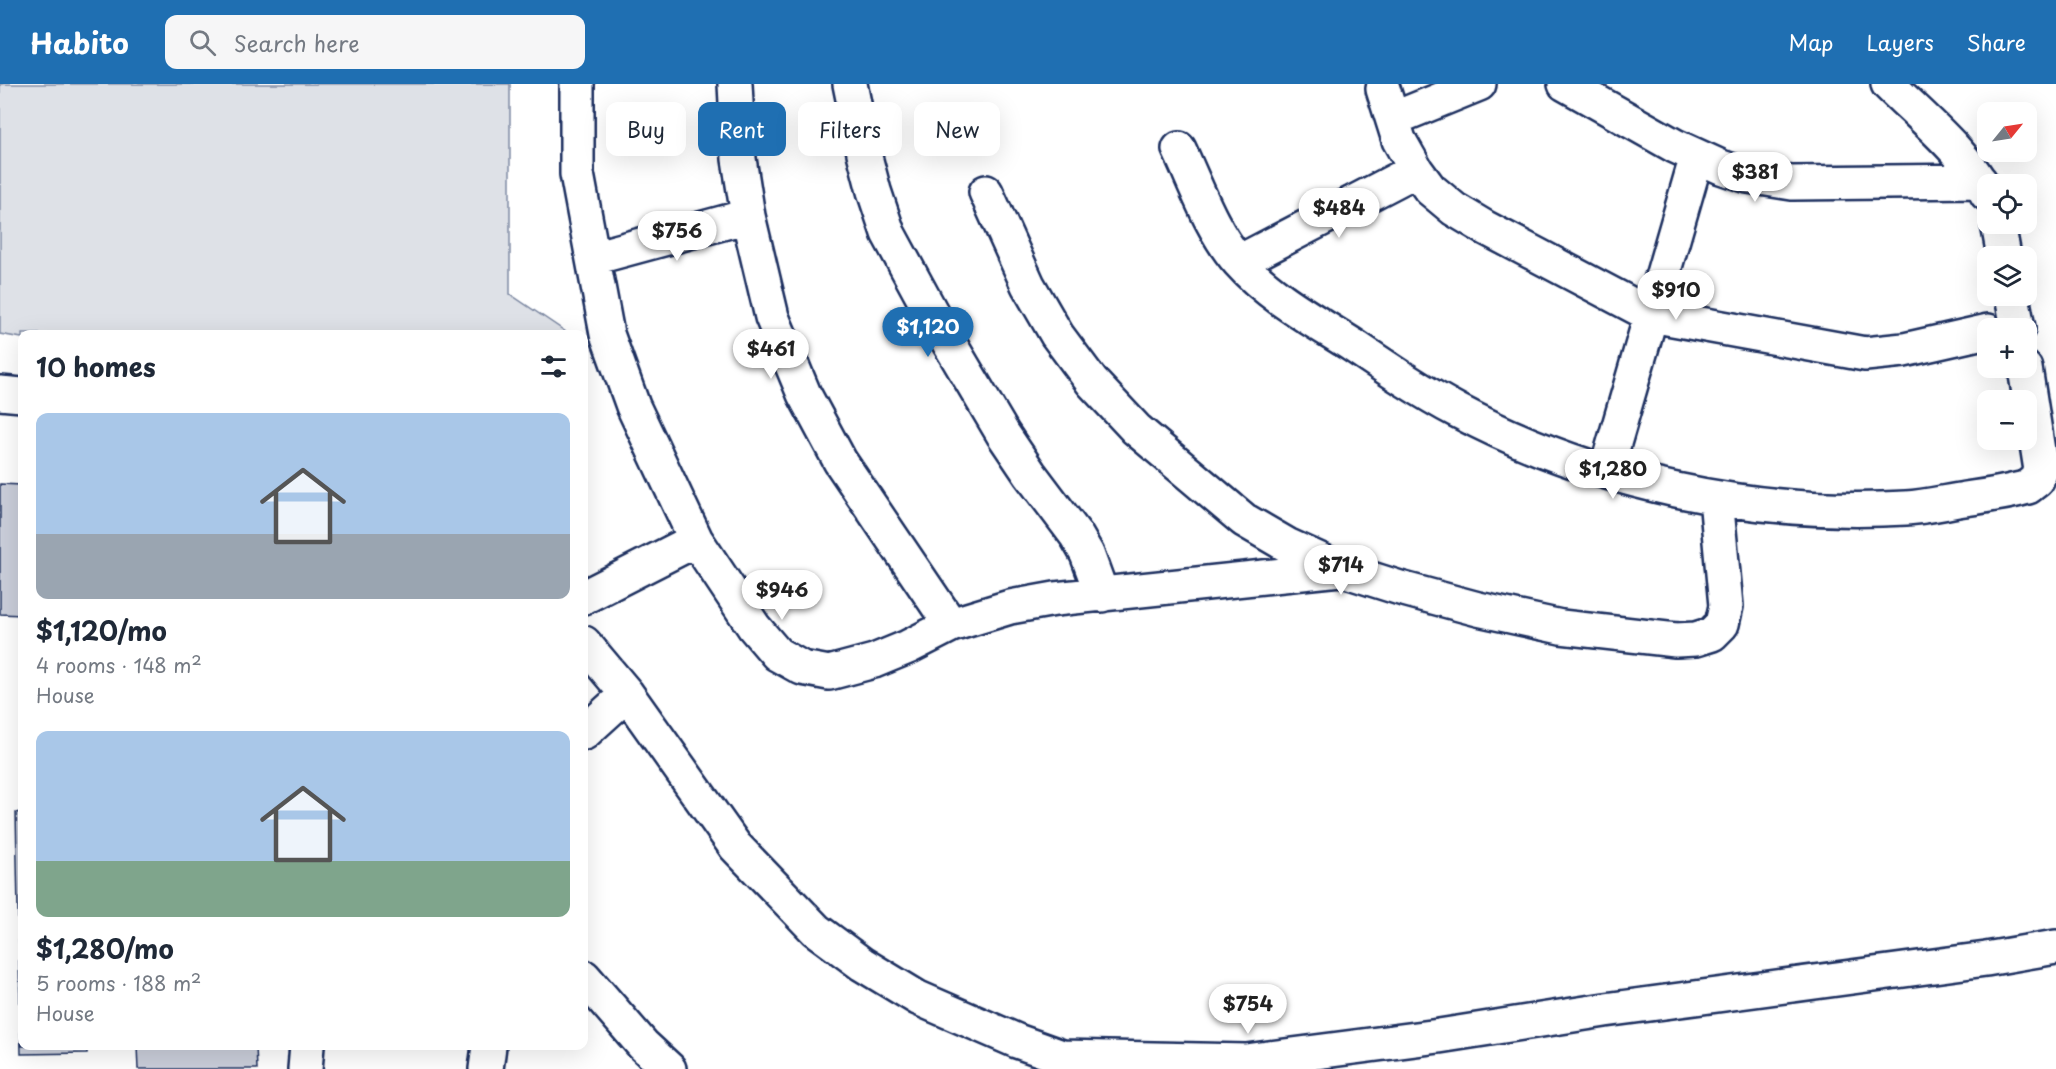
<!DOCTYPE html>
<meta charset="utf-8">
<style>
body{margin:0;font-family:"Playpen Sans",sans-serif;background:#f6f6f7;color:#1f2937;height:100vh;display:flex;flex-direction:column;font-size:22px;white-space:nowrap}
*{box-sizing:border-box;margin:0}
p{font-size:20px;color:#747a83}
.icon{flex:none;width:33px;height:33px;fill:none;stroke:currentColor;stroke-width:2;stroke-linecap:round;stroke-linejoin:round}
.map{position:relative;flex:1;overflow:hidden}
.drawer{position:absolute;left:18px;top:246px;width:570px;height:720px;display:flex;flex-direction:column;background:#fff;border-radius:12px;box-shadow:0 6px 24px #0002}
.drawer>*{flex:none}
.banner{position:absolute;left:606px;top:18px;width:570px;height:54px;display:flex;gap:12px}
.needle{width:39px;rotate:60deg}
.controls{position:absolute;left:1977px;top:18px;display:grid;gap:12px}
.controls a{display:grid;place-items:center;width:60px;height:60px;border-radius:12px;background:#fff;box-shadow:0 6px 24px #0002;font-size:30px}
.price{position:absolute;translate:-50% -51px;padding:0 14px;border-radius:21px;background:#fff;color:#222;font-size:20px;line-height:39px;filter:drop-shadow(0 2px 3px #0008)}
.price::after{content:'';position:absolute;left:50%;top:36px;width:18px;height:14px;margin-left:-9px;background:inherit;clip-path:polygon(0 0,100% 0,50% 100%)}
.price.current{background:#1f6fb2;color:#fff}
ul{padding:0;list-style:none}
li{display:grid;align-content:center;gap:12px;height:318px;padding:0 18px}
li span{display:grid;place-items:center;height:186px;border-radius:12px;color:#555}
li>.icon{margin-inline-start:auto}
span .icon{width:108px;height:108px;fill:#fffc;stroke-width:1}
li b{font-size:26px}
h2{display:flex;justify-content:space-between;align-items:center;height:72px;padding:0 18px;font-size:26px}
.chip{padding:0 21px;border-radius:12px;background:#fff;box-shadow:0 6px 24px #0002;font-size:21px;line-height:54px}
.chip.current{background:#1f6fb2;color:#fff}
header{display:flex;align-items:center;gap:36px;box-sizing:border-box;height:84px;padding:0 30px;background:#1f6fb2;color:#fff}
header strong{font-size:28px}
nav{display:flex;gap:33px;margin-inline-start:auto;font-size:21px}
.search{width:420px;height:54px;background:#f6f6f7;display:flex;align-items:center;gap:15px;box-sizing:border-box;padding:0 21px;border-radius:12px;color:#747a83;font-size:22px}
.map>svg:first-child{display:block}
.green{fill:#dee1e7;stroke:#7c88a2;stroke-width:1.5}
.building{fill:#caceda;stroke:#1b2f5e;stroke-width:1.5}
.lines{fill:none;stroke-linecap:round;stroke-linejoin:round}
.minor-casing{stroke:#1b2f5e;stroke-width:38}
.minor{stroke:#fff;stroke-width:33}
</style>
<header>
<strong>Habito</strong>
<div class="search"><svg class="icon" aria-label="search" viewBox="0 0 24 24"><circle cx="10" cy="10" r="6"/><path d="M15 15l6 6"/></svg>Search here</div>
<nav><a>Map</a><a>Layers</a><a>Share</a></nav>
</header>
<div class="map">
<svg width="2056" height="985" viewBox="0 0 2056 985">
<rect width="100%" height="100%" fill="#fff"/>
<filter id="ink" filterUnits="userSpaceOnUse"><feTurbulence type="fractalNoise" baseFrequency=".0167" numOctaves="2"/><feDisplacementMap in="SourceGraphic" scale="12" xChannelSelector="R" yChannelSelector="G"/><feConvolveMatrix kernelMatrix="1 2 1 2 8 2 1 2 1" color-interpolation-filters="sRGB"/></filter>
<g filter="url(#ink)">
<path class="green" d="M 0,0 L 510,0 L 510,210 L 569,250 L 22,250 L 22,254 L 0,250 Z"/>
<path class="building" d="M 0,400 L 22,401 L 22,531 L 0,530 Z
M 22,728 L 22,962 L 87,962 L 87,969 L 21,970 L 16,729 Z
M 137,962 L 256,962 L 257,985 L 138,985 Z"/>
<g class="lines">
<defs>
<path id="minor" d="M 577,0 L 577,90 L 607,250 L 633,322 L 696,456 L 754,543 L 777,570 L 802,584 L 829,589 L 874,577 L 908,563 L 951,541 L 1010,523 L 1055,515 L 1340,485
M 735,0 L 739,75 L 748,132 L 772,233 L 804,310 L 840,377 L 951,541
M 850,0 L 864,69 L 874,107 L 888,149 L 932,230 L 1003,350 L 1030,390 L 1076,451 L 1087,470 L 1102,511
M 1565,0 L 1675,62 L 1721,83 L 1748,92 L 1792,99 L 1980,97
M 1888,0 C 1920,32 1967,70 1987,110
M 1383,5 L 1399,56 L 1416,86 L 1430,105 L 1454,125 L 1484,143 L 1651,231 L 1865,270 L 1904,266 L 1988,247
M 1393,35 L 1479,0
M 1179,65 C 1196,101 1212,148 1239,178 C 1270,213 1315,237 1354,262 C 1388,285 1422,308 1458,327 C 1593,399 1754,433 1906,424 C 1926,423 1945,418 1965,415 C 1986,412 2007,409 2028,403 L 2037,396 L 2041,386 L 2025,284
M 986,108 L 1028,201 L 1057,251 L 1092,298 L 1136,345 L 1244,436 L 1287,461 L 1340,485 L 1400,504 L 1478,525 L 1561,543 L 1676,556 L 1696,555 L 1712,550 L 1722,540 L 1726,522 L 1716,414
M 1998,140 L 2004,172
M 593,174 L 748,132
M 1239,178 L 1416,86
M 2012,212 L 2018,244
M 0,309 L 22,311
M 1606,387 L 1697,72
M 584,513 L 696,456
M 584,559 L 627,610 L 735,762 L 816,846 L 862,880 L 918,914 L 1017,957 L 1062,973 L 1246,977 L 1439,952 L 1605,926 L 1986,875 L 2056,863
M 584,649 L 627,610
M 584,893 L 643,961 L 669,985
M 305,985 L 307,962
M 486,985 L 489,962"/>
</defs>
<use href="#minor" class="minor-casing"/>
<use href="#minor" class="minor"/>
</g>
</g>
</svg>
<div class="controls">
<a><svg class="needle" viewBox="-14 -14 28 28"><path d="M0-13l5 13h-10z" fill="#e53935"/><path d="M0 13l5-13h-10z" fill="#747a83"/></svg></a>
<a><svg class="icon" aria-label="locate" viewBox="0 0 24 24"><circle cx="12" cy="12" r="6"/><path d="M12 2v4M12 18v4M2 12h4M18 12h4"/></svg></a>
<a><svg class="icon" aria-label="layers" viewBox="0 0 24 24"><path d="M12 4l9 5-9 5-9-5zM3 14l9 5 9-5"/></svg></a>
<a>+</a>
<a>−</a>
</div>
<b class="price" style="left:1755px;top:119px">$381</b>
<b class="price" style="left:1339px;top:155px">$484</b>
<b class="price" style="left:677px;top:178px">$756</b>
<b class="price" style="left:1676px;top:237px">$910</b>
<b class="price current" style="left:928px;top:274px">$1,120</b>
<b class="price" style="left:771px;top:296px">$461</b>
<b class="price" style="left:1613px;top:416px">$1,280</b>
<b class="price" style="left:1341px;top:512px">$714</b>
<b class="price" style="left:782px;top:537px">$946</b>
<b class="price" style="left:1248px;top:951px">$754</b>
<div class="banner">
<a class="chip">Buy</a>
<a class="chip current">Rent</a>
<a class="chip">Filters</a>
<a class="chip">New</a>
</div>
<section class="drawer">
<h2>10 homes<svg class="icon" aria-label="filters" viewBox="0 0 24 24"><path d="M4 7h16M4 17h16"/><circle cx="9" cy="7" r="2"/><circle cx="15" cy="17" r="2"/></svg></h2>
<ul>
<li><span style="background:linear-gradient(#a9c7e8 65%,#9aa5b1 0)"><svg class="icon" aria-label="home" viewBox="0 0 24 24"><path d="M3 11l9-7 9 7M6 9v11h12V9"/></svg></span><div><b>$1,120/mo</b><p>4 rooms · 148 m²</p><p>House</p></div></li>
<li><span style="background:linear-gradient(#a9c7e8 70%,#7fa58c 0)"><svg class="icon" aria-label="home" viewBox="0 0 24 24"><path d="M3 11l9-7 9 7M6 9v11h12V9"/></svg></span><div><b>$1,280/mo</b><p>5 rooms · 188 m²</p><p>House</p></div></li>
</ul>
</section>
</div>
